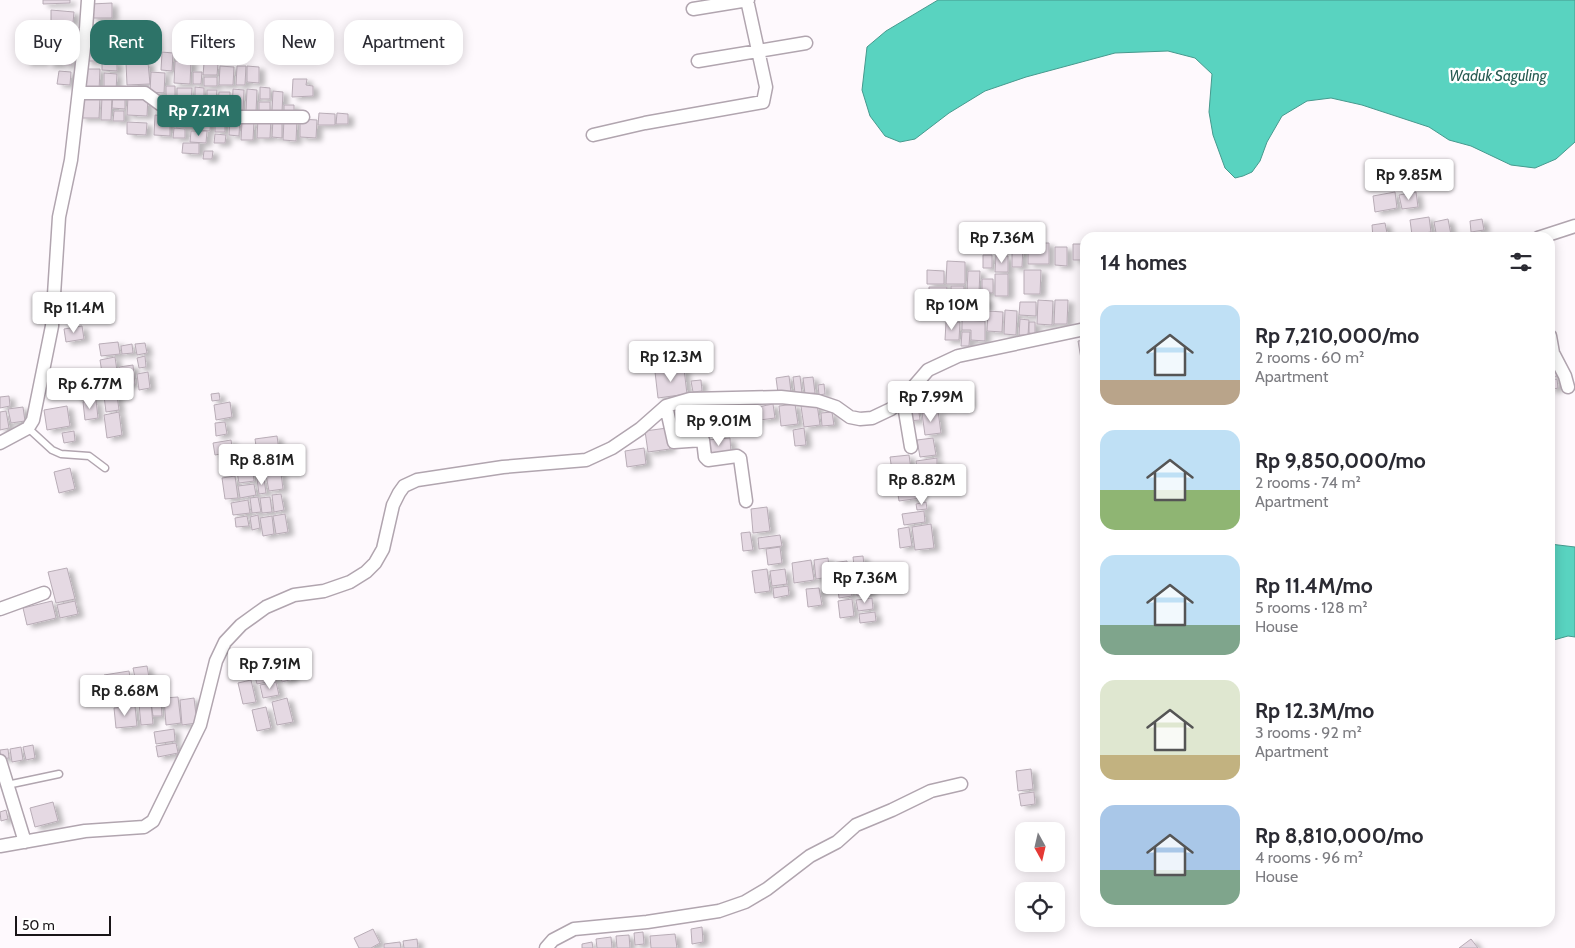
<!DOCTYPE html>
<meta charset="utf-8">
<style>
body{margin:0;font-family:Cabin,sans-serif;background:#f2f2f3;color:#2b2b33;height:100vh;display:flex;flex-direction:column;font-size:19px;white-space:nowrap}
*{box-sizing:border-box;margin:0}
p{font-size:16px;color:#7c7c81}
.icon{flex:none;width:28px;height:28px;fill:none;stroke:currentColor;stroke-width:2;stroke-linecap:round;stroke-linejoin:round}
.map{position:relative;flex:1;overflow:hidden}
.drawer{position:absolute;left:1080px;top:232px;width:475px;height:695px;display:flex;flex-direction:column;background:#fff;border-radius:15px;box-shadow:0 2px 12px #0003}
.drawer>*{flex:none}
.hud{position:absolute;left:15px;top:20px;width:475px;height:45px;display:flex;gap:10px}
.needle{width:32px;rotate:172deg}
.fabs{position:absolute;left:1015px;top:822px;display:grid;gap:10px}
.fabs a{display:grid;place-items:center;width:50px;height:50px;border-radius:10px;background:#fff;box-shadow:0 2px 12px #0003;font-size:25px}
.scale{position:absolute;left:15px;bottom:12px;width:96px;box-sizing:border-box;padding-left:5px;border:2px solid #191518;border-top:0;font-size:14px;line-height:18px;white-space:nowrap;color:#191518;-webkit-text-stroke:4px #fff;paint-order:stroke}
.price{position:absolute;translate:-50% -42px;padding:0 11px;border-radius:5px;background:#fff;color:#222;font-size:16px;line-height:32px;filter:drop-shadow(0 1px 2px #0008)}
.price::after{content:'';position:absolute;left:50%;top:30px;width:15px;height:11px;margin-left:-8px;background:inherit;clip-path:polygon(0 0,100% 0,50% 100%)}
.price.active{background:#2d7368;color:#fff}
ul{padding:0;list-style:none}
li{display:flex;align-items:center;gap:15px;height:125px;padding:0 20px}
li span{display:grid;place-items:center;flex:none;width:140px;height:100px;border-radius:15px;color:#555}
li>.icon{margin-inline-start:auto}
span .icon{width:60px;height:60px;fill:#fffc;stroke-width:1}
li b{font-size:21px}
h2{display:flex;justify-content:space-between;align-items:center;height:60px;padding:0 20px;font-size:21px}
.pill{padding:0 18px;border-radius:15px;background:#fff;box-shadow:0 2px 12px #0003;font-size:18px;line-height:45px}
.pill.active{background:#2d7368;color:#fff}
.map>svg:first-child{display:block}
.water{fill:#59d3c0;stroke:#469a8e}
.building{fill:#e5d9e3;stroke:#b8acb6;filter:url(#shadow)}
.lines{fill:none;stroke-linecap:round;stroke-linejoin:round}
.service-casing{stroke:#b1a5af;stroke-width:9}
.minor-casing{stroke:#b1a5af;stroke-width:15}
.service{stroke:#fff;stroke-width:6}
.minor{stroke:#fff;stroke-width:12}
.labels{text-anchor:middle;stroke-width:4.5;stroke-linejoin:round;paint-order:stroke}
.water-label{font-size:15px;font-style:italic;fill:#265a51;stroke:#fff}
</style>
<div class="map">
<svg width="1575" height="948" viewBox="0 0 1575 948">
<defs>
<filter id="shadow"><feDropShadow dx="5.5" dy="3" stdDeviation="2.5" flood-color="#0004"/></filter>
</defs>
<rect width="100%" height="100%" fill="#fef9fd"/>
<path class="water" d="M 938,0 L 1575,0 L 1575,142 L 1556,159 L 1535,168 L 1511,165 L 1471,146 L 1449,140 L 1429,127 L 1362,105 L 1331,98 L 1307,101 L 1282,116 L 1267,142 L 1260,161 L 1252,172 L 1243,176 L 1235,178 L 1225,168 L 1213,135 L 1209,112 L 1212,74 L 1195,58 L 1168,51 L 1115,53 L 1026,77 L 985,91 L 949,113 L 915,139 L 900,142 L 885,136 L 870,116 L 862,90 L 867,47 L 886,31 Z
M 1550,544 L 1575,547 L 1575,637 L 1568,636 L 1550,641 Z"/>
<path class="building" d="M 43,0 L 70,0 L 70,3 L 43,4 Z
M 112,3 L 112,18 L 91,18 L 91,4 Z
M 51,10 L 74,12 L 73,23 L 51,22 Z
M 51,27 L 75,27 L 75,37 L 51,37 Z
M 155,29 L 157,50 L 147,51 L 146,30 Z
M 128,35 L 141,35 L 141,53 L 128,52 Z
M 86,43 L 100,43 L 101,61 L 86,61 Z
M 26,45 L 44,46 L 43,62 L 25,62 Z
M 103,46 L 116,46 L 115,59 L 103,59 Z
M 48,52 L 61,52 L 61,64 L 48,64 Z
M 72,52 L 72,65 L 64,65 L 64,53 Z
M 162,52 L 173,53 L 172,71 L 161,70 Z
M 175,61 L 191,61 L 190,84 L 174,83 Z
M 102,62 L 117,62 L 117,71 L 102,70 Z
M 148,62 L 150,84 L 127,85 L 126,63 Z
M 204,63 L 218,64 L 217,75 L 203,75 Z
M 220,66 L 234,67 L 233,85 L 219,85 Z
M 237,66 L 246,66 L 245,85 L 236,85 Z
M 247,66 L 259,67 L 259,83 L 247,82 Z
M 84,69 L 100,69 L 99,91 L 83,91 Z
M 59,71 L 71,72 L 70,85 L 57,84 Z
M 151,72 L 165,73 L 164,93 L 150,92 Z
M 193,72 L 202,72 L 201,84 L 193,84 Z
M 104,73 L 117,74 L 116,90 L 104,89 Z
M 204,77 L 217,77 L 217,86 L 204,86 Z
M 293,79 L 307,79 L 306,85 L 313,86 L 313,96 L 292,97 Z
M 166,86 L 175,86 L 175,102 L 166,102 Z
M 195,87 L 204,88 L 204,99 L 195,99 Z
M 260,87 L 270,88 L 270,99 L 260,99 Z
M 177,88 L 192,88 L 191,106 L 177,106 Z
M 233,89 L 244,90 L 243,112 L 232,111 Z
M 247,89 L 257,90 L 256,112 L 246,112 Z
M 207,90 L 217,90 L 216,99 L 207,99 Z
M 273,91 L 283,92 L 282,112 L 272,111 Z
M 219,92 L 230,92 L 230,104 L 218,103 Z
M 113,94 L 125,94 L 125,109 L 112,108 Z
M 102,96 L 112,96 L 111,120 L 101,120 Z
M 128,97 L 148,97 L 147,116 L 127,115 Z
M 81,98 L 100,98 L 99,118 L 80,118 Z
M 259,102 L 270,102 L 270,115 L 259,115 Z
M 284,105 L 294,105 L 294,114 L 284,114 Z
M 114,111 L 124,111 L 124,121 L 113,121 Z
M 177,111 L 195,111 L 194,127 L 176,127 Z
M 200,113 L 211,114 L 210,131 L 199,130 Z
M 319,113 L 335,114 L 335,125 L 318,125 Z
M 337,113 L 348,114 L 348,124 L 336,124 Z
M 155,115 L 170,116 L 170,136 L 154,135 Z
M 215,117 L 225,118 L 225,132 L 215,132 Z
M 230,117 L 240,117 L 239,136 L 229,135 Z
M 258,118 L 271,118 L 270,138 L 257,138 Z
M 273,119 L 282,119 L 282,138 L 272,137 Z
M 284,119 L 297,120 L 296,141 L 283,140 Z
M 300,119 L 317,120 L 316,138 L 300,137 Z
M 242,121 L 254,121 L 253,140 L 241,140 Z
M 127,122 L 147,123 L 146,135 L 127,134 Z
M 174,128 L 185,129 L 185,138 L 173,138 Z
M 191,131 L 207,131 L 206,143 L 190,142 Z
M 215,134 L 226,135 L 225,143 L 214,143 Z
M 183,143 L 199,143 L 199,154 L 182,153 Z
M 204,151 L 213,151 L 212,159 L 203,159 Z
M 1395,192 L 1397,208 L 1375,212 L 1373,196 Z
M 1416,192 L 1418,207 L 1402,209 L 1399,195 Z
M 1429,217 L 1431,232 L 1412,235 L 1410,220 Z
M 1448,219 L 1451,235 L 1437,238 L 1434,222 Z
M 1482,219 L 1484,230 L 1471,232 L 1470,221 Z
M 1385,223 L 1388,238 L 1373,238 L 1372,225 Z
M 997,238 L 1007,238 L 1007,248 L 997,247 Z
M 1028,243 L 1049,243 L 1049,264 L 1028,264 Z
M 1073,244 L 1085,244 L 1085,260 L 1073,260 Z
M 1012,247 L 1023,247 L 1022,267 L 1012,267 Z
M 1055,247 L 1067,247 L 1067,266 L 1055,265 Z
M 983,255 L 992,255 L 992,268 L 983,268 Z
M 996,255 L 1008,256 L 1008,272 L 995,272 Z
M 947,261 L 965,262 L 965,284 L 946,284 Z
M 927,270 L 944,271 L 944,284 L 927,284 Z
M 1024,270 L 1041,270 L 1040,294 L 1024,294 Z
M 968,271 L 980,271 L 979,292 L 967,291 Z
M 995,274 L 1008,274 L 1008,296 L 995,296 Z
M 982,279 L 993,279 L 993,293 L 982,293 Z
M 951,286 L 964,286 L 964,307 L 951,307 Z
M 929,287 L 947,287 L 946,308 L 929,308 Z
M 971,297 L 988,298 L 988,309 L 971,309 Z
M 1038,300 L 1053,301 L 1052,325 L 1037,324 Z
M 1055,300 L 1068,300 L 1067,324 L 1054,324 Z
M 1020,302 L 1036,302 L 1036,316 L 1019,315 Z
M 1005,310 L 1017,311 L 1016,335 L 1004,334 Z
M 988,311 L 1003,312 L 1002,332 L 987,331 Z
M 1020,319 L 1029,320 L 1028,335 L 1019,335 Z
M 962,320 L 985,321 L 985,341 L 971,340 L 971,330 L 962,330 Z
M 946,322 L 960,322 L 959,340 L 945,340 Z
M 1029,322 L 1035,322 L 1035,334 L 1029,333 Z
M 82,326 L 84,339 L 66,342 L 64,329 Z
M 962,332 L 970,332 L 969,346 L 961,346 Z
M 1085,340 L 1085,359 L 1081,359 L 1078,341 Z
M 118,342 L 120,354 L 101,356 L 99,344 Z
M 145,343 L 147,353 L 137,355 L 135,344 Z
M 132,344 L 133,353 L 122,354 L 121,346 Z
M 145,356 L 146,367 L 139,368 L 137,358 Z
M 115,357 L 117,371 L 102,373 L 100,360 Z
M 133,365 L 135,384 L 122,386 L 119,367 Z
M 684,369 L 687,394 L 658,398 L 655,372 Z
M 1557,369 L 1558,376 L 1550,377 L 1550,370 Z
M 93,370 L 95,379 L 78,382 L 77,373 Z
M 148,372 L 150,388 L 139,390 L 137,374 Z
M 789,376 L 791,392 L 778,393 L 776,378 Z
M 800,376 L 802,393 L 795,393 L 793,377 Z
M 118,377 L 120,392 L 100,395 L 98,380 Z
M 813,377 L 815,393 L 805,394 L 803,378 Z
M 1557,379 L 1558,388 L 1550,390 L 1550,380 Z
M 701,380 L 702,391 L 693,392 L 691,381 Z
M 96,383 L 98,396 L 77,399 L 75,386 Z
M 824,384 L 825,394 L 819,395 L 818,385 Z
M 932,385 L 935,404 L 921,406 L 919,387 Z
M 968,387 L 970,405 L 958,407 L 955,389 Z
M 951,388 L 953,406 L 938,408 L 936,390 Z
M 219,393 L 220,400 L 212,401 L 211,394 Z
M 117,395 L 119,410 L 106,412 L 104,396 Z
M 9,396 L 10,406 L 0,408 L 0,397 Z
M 917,398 L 920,420 L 908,421 L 905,400 Z
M 96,400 L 98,418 L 85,420 L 83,402 Z
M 736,401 L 737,411 L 726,413 L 724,403 Z
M 230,402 L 232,417 L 216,420 L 214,405 Z
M 721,402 L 723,415 L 708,417 L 706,404 Z
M 753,402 L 756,423 L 741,425 L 739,403 Z
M 702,404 L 703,418 L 688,421 L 687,406 Z
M 773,404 L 775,418 L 760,420 L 758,407 Z
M 795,404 L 798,424 L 781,426 L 779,406 Z
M 817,404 L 820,425 L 804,427 L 801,406 Z
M 67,406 L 70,426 L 47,430 L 44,410 Z
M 683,406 L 685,420 L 673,421 L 671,408 Z
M 23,407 L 25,421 L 11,423 L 8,409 Z
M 6,411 L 9,428 L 0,430 L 0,412 Z
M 938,411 L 941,433 L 925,435 L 922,413 Z
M 119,412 L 122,435 L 107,438 L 104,415 Z
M 832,412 L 834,425 L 822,426 L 821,413 Z
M 735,415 L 737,427 L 728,428 L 727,416 Z
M 721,419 L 722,428 L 708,429 L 707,421 Z
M 225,422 L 227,434 L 216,436 L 215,423 Z
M 701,422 L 703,435 L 677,439 L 675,426 Z
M 667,428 L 670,449 L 648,452 L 645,431 Z
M 804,428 L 806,445 L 795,446 L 793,430 Z
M 74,431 L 75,441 L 64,443 L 62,433 Z
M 277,436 L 279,450 L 257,453 L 255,439 Z
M 730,438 L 731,453 L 709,456 L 707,440 Z
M 933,438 L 936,455 L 920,457 L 917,440 Z
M 231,440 L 233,452 L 215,455 L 213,443 Z
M 249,448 L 251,464 L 239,466 L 237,450 Z
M 644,448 L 646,464 L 627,467 L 625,451 Z
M 279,453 L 281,470 L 266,473 L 263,455 Z
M 234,454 L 235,468 L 222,470 L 220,456 Z
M 261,455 L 263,469 L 254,471 L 252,456 Z
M 909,455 L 911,469 L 892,471 L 890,457 Z
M 937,458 L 937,465 L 917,468 L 916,461 Z
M 70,468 L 75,489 L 59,493 L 54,472 Z
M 253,470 L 254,481 L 239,483 L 237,472 Z
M 281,473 L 283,489 L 269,491 L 266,475 Z
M 235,476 L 238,498 L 225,499 L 222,478 Z
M 264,478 L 266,493 L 259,494 L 257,479 Z
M 919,479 L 921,498 L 899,501 L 896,482 Z
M 254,484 L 256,495 L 240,498 L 238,486 Z
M 281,494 L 284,510 L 274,512 L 272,495 Z
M 258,497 L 261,512 L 252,513 L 250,498 Z
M 270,497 L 272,512 L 262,513 L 260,498 Z
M 248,500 L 250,513 L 233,515 L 231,503 Z
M 926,502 L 927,509 L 917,510 L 916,504 Z
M 767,507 L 770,531 L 753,533 L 751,509 Z
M 924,511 L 925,522 L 904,525 L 902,514 Z
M 285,514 L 288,532 L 276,534 L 273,516 Z
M 258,515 L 260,528 L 252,530 L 250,517 Z
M 247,516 L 249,526 L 236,527 L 235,518 Z
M 272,516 L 274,534 L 263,536 L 260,518 Z
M 931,524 L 934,548 L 915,550 L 912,527 Z
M 909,527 L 912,546 L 900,548 L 898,529 Z
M 750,532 L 753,550 L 743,551 L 741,533 Z
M 780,535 L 782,546 L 759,549 L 758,538 Z
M 780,547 L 782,563 L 768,565 L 766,549 Z
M 863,556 L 865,573 L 855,575 L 853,557 Z
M 828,558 L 830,577 L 816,579 L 814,560 Z
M 811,560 L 814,580 L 794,583 L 792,563 Z
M 847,561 L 849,578 L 833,580 L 831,563 Z
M 67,568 L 75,599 L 56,603 L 48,572 Z
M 767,569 L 770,591 L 755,593 L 752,571 Z
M 785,569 L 787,584 L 772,586 L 770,571 Z
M 868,576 L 871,594 L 857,596 L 854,578 Z
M 850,580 L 852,596 L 839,598 L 837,582 Z
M 788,586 L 789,595 L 774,598 L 773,588 Z
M 819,588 L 822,605 L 808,607 L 806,589 Z
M 872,598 L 873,609 L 858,611 L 856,600 Z
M 852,599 L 854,616 L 840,618 L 838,601 Z
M 52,601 L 56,618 L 27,625 L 23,608 Z
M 75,601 L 78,614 L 60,618 L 57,605 Z
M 875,612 L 876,621 L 860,623 L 859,614 Z
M 147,666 L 151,689 L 138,692 L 133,668 Z
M 290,668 L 293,679 L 282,682 L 279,671 Z
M 276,669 L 278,680 L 257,684 L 254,673 Z
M 129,671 L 133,695 L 108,699 L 104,675 Z
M 251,680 L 256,702 L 243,704 L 238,683 Z
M 276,682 L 279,695 L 263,698 L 260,685 Z
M 178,697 L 181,723 L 166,725 L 164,698 Z
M 194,698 L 197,723 L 182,725 L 180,700 Z
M 287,698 L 293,722 L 277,725 L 272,702 Z
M 161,701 L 162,716 L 153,716 L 151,702 Z
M 151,703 L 153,724 L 141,725 L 139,704 Z
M 135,706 L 137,726 L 116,728 L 114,708 Z
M 266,707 L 271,728 L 257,731 L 252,710 Z
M 174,729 L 175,741 L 156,744 L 154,732 Z
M 176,743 L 178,753 L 158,757 L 156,746 Z
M 33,745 L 35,758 L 26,760 L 23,747 Z
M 21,747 L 23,760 L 12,762 L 10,749 Z
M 8,749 L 9,758 L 1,759 L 0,750 Z
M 1031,769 L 1033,789 L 1018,791 L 1016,771 Z
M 1034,792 L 1035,804 L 1021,806 L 1019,794 Z
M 53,802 L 58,821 L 35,827 L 30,808 Z
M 6,810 L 8,819 L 1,821 L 0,812 Z
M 702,927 L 703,942 L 692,944 L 691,929 Z
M 373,929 L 380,943 L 371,948 L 359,948 L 354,938 Z
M 643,932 L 644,944 L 635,945 L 634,933 Z
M 675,934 L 677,948 L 651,948 L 650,936 Z
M 629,935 L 630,948 L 617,948 L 616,936 Z
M 611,937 L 612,948 L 597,948 L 596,939 Z
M 417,939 L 418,948 L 404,948 L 403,941 Z
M 1471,939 L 1478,948 L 1459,948 Z
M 400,942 L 401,948 L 384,948 L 384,944 Z
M 592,942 L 593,948 L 582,948 L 582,944 Z"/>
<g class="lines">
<defs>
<path id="service" d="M 28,428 L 52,450 L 61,454 L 89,456 L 105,468
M 7,785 L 59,774"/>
<path id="minor" d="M 693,9 L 748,0
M 698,61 L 806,43
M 79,93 L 145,93 L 160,104 L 174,108 L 213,111 L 238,117 L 303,117
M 593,135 L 645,123 L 763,102 L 766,87 L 747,0
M 1538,238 L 1575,226
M 1550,336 L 1553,353 L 1565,376 L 1568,387
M 903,399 L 911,447
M 666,406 L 674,442 L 703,440 L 705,457 L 708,460 L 737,456 L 740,458 L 746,501
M 0,443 L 28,428 L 33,420 L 52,326 L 59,217 L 71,160 L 86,29 L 88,0
M 0,609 L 44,593
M 0,761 L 25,842
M 0,846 L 85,831 L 144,827 L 153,821 L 200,725 L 216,661 L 225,642 L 241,625 L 266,607 L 294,595 L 324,591 L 350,582 L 366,572 L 375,563 L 383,549 L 393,505 L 399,493 L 404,486 L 417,480 L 503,467 L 586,460 L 612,448 L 640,429 L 666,406 L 690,399 L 781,397 L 818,401 L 836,407 L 850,417 L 860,419 L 872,418 L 891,409 L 903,399 L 928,370 L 958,356 L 1085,329
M 546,948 L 553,940 L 574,929 L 647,922 L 719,911 L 745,902 L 767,889 L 810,856 L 837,842 L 856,825 L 892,810 L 931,791 L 961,784"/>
</defs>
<use href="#service" class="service-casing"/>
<use href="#minor" class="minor-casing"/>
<use href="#service" class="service"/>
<use href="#minor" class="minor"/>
</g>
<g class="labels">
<g class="water-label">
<text x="1498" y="81">Waduk Saguling</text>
</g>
</g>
</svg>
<div class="fabs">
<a><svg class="needle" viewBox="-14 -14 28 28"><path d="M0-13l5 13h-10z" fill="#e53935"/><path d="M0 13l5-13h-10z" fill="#7c7c81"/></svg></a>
<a><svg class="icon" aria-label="locate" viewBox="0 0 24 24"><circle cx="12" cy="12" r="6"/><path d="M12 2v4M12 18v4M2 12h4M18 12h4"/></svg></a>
</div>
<div class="scale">50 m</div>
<b class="price active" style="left:199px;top:137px">Rp 7.21M</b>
<b class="price" style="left:1409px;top:201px">Rp 9.85M</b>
<b class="price" style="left:1002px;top:264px">Rp 7.36M</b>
<b class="price" style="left:952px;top:331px">Rp 10M</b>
<b class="price" style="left:74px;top:334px">Rp 11.4M</b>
<b class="price" style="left:671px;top:383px">Rp 12.3M</b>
<b class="price" style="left:90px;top:410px">Rp 6.77M</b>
<b class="price" style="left:931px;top:423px">Rp 7.99M</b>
<b class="price" style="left:719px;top:447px">Rp 9.01M</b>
<b class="price" style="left:262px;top:486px">Rp 8.81M</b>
<b class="price" style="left:922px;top:506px">Rp 8.82M</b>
<b class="price" style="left:865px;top:604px">Rp 7.36M</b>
<b class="price" style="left:270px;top:690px">Rp 7.91M</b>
<b class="price" style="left:125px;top:717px">Rp 8.68M</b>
<div class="hud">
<a class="pill">Buy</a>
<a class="pill active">Rent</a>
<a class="pill">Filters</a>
<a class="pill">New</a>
<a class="pill">Apartment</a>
</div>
<section class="drawer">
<h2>14 homes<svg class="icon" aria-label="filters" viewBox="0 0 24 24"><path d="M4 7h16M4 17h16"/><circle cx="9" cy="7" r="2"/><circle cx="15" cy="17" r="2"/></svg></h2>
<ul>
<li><span style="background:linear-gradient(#bfe0f5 75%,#b9a48a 0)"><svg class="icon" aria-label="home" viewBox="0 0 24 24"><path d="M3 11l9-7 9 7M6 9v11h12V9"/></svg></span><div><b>Rp 7,210,000/mo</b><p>2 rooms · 60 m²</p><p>Apartment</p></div></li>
<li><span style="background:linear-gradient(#bfe0f5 60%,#8fb573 0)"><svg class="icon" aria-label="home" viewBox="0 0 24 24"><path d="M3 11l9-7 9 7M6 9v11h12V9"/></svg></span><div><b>Rp 9,850,000/mo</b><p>2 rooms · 74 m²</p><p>Apartment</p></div></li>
<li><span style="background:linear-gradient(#bfe0f5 70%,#7fa58c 0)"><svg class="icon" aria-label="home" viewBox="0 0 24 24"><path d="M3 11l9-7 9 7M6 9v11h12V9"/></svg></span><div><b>Rp 11.4M/mo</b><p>5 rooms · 128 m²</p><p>House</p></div></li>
<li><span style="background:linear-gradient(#dfe7d0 75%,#c2b280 0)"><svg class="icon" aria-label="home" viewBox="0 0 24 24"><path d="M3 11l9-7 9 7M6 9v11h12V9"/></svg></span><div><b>Rp 12.3M/mo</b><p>3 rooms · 92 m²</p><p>Apartment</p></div></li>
<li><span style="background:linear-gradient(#a9c7e8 65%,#7fa58c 0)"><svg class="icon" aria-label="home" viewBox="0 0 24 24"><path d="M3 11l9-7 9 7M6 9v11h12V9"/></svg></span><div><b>Rp 8,810,000/mo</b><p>4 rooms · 96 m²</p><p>House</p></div></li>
</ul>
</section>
</div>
